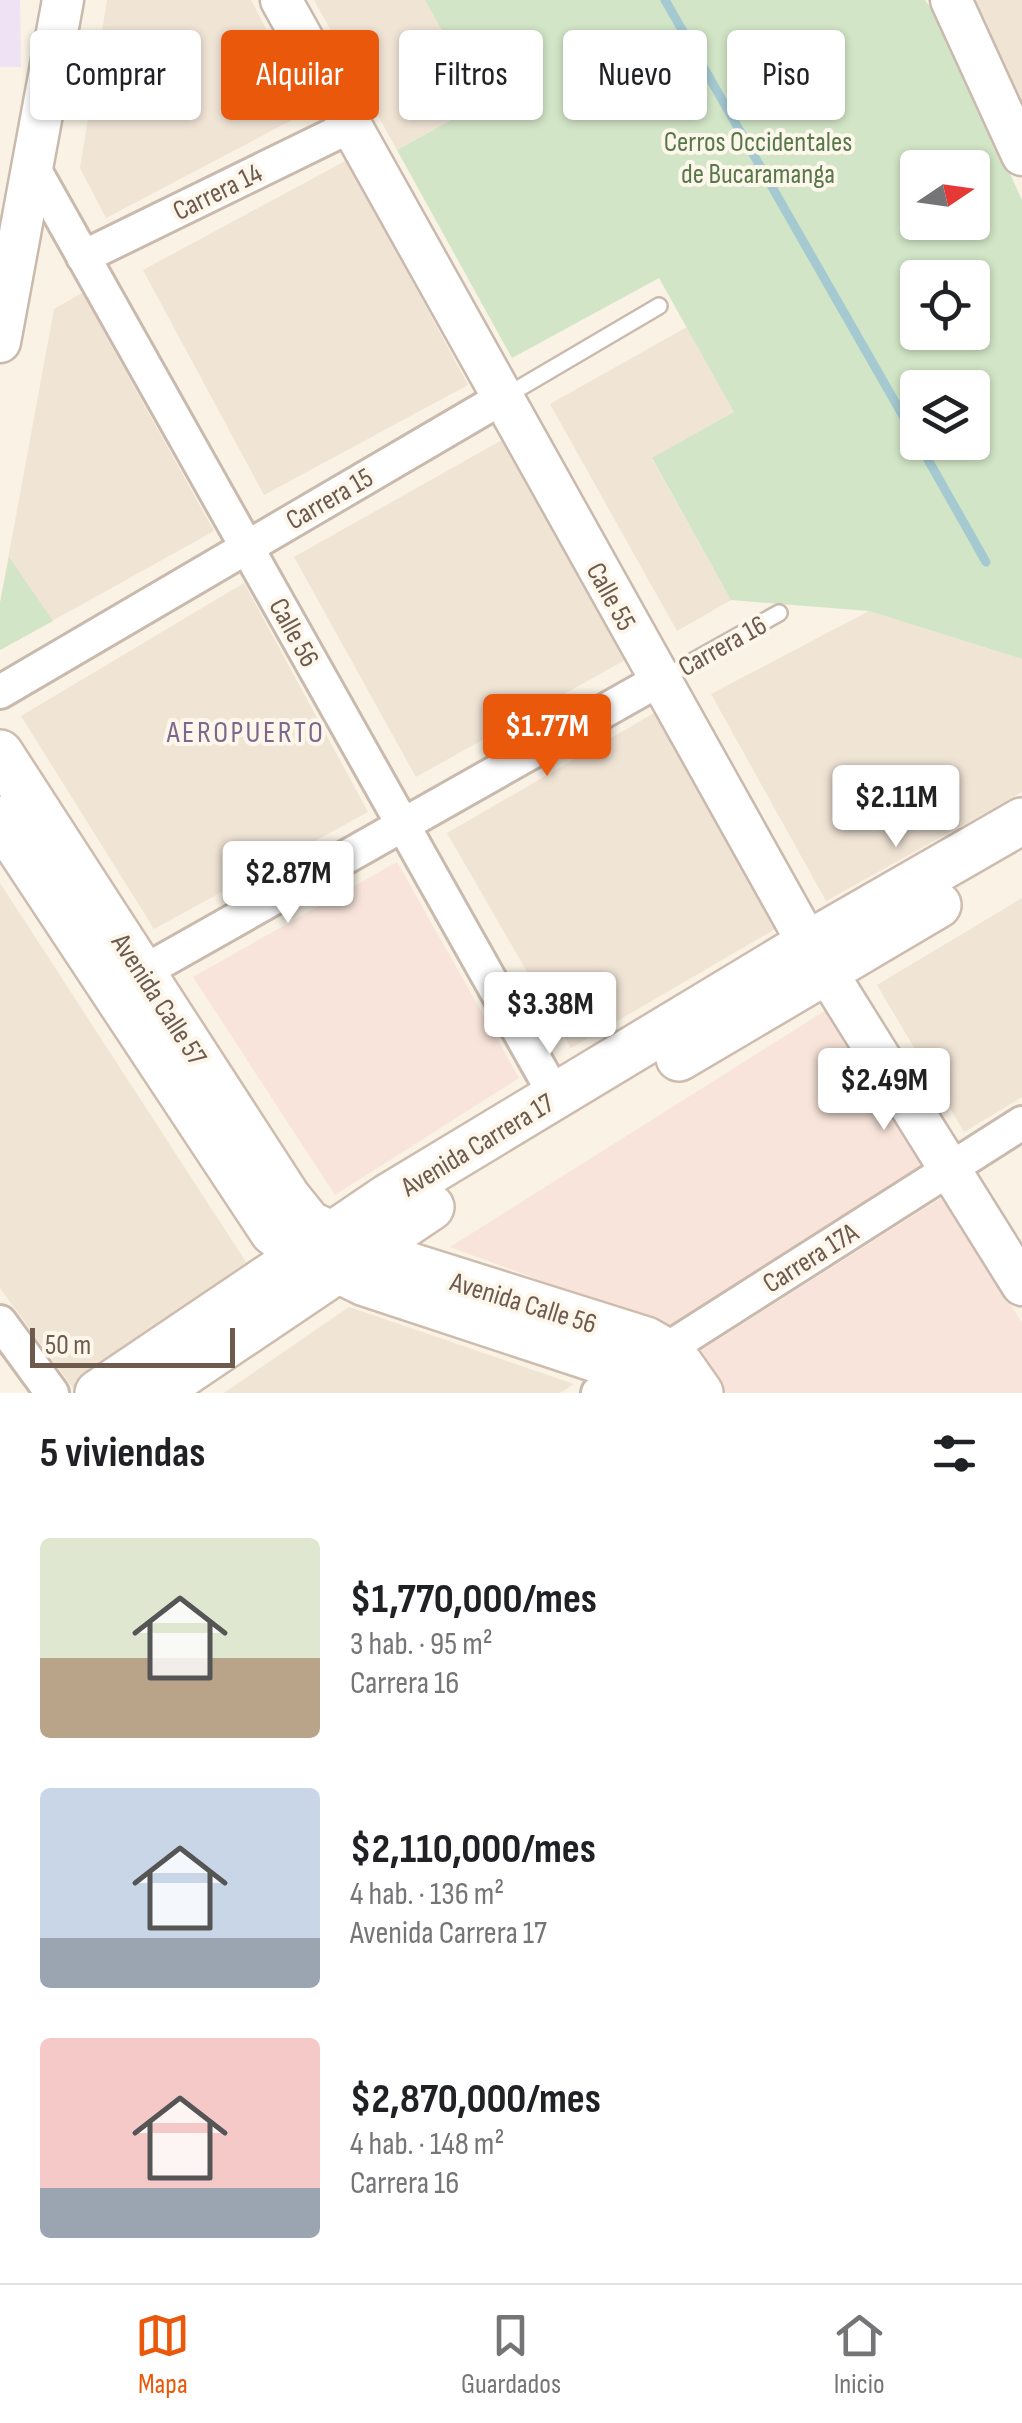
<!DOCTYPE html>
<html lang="es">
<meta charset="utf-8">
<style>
body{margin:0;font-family:"Sofia Sans Condensed",sans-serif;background:#f6f6f6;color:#202124;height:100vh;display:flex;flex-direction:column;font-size:38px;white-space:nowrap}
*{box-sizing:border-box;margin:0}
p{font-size:32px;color:#757577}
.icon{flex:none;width:55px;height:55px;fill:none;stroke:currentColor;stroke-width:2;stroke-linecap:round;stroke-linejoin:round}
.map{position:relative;height:1393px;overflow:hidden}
.details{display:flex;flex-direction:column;background:#fff;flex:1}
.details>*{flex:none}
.hud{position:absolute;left:30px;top:30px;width:962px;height:90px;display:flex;gap:20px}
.needle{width:65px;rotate:77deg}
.buttons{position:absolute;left:900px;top:150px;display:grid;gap:20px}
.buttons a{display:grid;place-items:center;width:90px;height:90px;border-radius:10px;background:#fff;box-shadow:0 2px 8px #0004;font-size:50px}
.scale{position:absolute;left:30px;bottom:25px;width:205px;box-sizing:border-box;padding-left:10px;border:5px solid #6f5a4e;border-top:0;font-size:28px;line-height:35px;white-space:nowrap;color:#6f5a4e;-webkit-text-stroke:8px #fdf6eb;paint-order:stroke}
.price{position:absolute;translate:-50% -85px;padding:0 22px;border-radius:10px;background:#fff;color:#222;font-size:32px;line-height:65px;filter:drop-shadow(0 2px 5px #0008)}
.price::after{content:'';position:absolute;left:50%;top:60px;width:30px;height:22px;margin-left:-15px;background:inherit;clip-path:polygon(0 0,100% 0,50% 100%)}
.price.on{background:#ea580c;color:#fff}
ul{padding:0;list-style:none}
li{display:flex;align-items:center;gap:30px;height:250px;padding:0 40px}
li span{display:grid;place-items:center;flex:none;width:280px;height:200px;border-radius:10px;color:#555}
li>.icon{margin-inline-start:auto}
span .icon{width:120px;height:120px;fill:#fffc;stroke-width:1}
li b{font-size:42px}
h2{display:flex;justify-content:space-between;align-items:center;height:120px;padding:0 40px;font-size:42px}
.pill{padding:0 35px;border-radius:10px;background:#fff;box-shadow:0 2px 8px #0004;font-size:35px;line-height:90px}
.pill.on{background:#ea580c;color:#fff}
.menu{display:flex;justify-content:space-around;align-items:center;height:140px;border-top:2px solid #e0e0e0;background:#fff;font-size:28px;color:#757577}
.menu a{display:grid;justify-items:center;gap:5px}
.menu .on{color:#ea580c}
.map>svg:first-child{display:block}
.residential{fill:#f0e4d5}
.commercial{fill:#f8e4da}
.education{fill:#efe2f5}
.green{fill:#d2e5c6;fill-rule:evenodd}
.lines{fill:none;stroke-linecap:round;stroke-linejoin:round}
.stream{stroke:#a4c9d1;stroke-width:9}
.service-casing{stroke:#c9baad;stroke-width:20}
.minor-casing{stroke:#c9baad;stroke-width:38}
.tertiary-casing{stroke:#c9baad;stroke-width:45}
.secondary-casing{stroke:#cebcae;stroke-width:50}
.service{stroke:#fff;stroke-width:15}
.minor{stroke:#fff;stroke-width:32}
.tertiary{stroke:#fff;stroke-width:40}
.secondary{stroke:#fff;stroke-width:45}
.labels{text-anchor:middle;stroke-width:8;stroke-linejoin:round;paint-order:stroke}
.park-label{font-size:28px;fill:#57794a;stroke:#fdf6eb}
.street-label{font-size:28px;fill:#6f5a4e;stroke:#fdf6eb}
.neighbourhood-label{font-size:30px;letter-spacing:2.5px;fill:#7f668c;stroke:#fdf6eb}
</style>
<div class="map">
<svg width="1022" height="1393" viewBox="0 0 1022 1393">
<rect width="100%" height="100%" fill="#f9f2e5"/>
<path class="residential" d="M 107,0 L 251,0 L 309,111 L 106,218 L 80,168 Z
M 314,0 L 425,0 L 482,103 L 397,150 Z
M 971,0 L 1022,0 L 1022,111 Z
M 347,160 L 468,385 L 264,495 L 143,270 Z
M 82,293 L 214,531 L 0,650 L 0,603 L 54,309 Z
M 687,327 L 734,412 L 652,459 L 731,600 L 677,631 L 550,404 Z
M 502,440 L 625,660 L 416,777 L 294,557 Z
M 244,583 L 368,812 L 154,929 L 21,716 Z
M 869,611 L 1022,659 L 1022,792 L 826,901 L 711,694 Z
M 654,713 L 777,928 L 571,1048 L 447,833 Z
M 0,883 L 246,1262 L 73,1388 L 0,1288 Z
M 1022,898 L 1022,1097 L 964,1132 L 877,985 Z
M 349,1307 L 574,1384 L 560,1393 L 224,1393 Z"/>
<path class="commercial" d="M 397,862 L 519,1078 L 335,1195 L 193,977 Z
M 831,1007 L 929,1164 L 670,1328 L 450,1247 Z
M 943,1197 L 1022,1323 L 1022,1393 L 726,1393 L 700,1351 Z"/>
<path class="education" d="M 0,0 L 20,0 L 21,67 L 0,67 Z"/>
<path class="green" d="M 425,0 L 925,0 L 942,25 L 1022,200 L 1022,659 L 869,611 L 731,600 L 652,458 L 734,412 L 659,278 L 512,358 L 397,150 L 482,103 ZM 918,168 L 972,168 L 972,222 L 918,222 ZM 918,278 L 972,278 L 972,332 L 918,332 ZM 918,388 L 972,388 L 972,442 L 918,442 Z
M 9,557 L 53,621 L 0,650 L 0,603 Z"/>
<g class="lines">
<path class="stream" d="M 665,0 L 918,442
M 918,442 L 986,562"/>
<defs>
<path id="service" d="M 506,396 L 659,306
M 663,678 L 779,613"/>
<path id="minor" d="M 33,167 L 556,1097
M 83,257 L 351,126
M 0,692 L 502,398
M 143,972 L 659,680
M 0,1322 L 52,1393
M 598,1393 L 1022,1123"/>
<path id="tertiary" d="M 281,0 L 801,931 L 1022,1285
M 951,0 L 1022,155
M 0,342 L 63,0"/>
<path id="secondary" d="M 0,753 L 288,1198 L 309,1224 L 379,1256 L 646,1340 L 674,1356 L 700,1393
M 0,819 L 273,1232 L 292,1247 L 365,1283 L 623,1368 L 647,1378 L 661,1393
M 679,1058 L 938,905
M 98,1393 L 388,1197 L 789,955 L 1022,821
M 155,1393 L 431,1207"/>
</defs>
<use href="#service" class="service-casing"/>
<use href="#minor" class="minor-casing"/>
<use href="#tertiary" class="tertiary-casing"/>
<use href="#secondary" class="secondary-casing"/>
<use href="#service" class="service"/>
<use href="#minor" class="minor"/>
<use href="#tertiary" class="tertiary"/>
<use href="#secondary" class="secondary"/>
</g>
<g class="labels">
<g class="park-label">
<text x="758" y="151">Cerros Occidentales<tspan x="758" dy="32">de Bucaramanga</tspan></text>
</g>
<g class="street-label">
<text transform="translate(217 191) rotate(-26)" y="10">Carrera 14</text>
<text transform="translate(329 498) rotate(-30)" y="10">Carrera 15</text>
<text transform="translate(612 596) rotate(61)" y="10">Calle 55</text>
<text transform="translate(295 632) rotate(61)" y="10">Calle 56</text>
<text transform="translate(722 645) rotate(-29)" y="10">Carrera 16</text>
<text transform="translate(160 999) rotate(57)" y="10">Avenida Calle 57</text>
<text transform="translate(477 1144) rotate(-31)" y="10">Avenida Carrera 17</text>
<text transform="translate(810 1257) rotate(-32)" y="10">Carrera 17A</text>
<text transform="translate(524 1302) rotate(17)" y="10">Avenida Calle 56</text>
</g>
<g class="neighbourhood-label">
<text x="246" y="742">AEROPUERTO</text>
</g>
</g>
</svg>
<div class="buttons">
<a><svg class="needle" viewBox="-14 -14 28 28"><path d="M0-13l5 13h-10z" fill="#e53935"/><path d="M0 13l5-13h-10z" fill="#757577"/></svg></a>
<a><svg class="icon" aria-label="locate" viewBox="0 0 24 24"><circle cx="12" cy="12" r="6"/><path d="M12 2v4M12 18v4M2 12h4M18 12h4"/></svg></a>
<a><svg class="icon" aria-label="layers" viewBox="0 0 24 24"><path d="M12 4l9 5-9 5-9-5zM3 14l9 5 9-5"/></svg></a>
</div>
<div class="scale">50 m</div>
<b class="price on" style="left:547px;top:779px">$1.77M</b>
<b class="price" style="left:896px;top:850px">$2.11M</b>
<b class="price" style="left:288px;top:926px">$2.87M</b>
<b class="price" style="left:550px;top:1057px">$3.38M</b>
<b class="price" style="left:884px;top:1133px">$2.49M</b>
<div class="hud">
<a class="pill">Comprar</a>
<a class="pill on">Alquilar</a>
<a class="pill">Filtros</a>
<a class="pill">Nuevo</a>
<a class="pill">Piso</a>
</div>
</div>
<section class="details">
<h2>5 viviendas<svg class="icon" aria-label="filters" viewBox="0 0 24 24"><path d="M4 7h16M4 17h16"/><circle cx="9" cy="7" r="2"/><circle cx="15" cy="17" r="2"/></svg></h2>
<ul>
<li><span style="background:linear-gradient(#dfe7d0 60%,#b9a48a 0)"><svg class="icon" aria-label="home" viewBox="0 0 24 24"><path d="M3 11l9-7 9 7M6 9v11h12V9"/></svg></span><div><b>$1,770,000/mes</b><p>3 hab. · 95 m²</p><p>Carrera 16</p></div></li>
<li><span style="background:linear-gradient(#c9d6e8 75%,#9aa5b1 0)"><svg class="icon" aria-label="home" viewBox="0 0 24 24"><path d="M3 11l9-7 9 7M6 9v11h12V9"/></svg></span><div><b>$2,110,000/mes</b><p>4 hab. · 136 m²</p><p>Avenida Carrera 17</p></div></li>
<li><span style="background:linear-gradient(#f6c9c9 75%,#9aa5b1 0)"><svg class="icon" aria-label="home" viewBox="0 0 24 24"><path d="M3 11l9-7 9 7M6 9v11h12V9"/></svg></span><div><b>$2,870,000/mes</b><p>4 hab. · 148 m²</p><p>Carrera 16</p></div></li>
</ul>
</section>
<nav class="menu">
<a class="on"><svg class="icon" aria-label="map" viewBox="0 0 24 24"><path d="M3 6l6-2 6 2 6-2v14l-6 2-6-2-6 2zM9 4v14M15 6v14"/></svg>Mapa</a>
<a><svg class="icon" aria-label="saved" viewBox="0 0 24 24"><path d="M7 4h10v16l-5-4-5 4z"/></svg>Guardados</a>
<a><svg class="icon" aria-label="home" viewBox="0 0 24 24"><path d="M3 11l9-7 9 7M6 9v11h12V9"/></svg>Inicio</a>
</nav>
